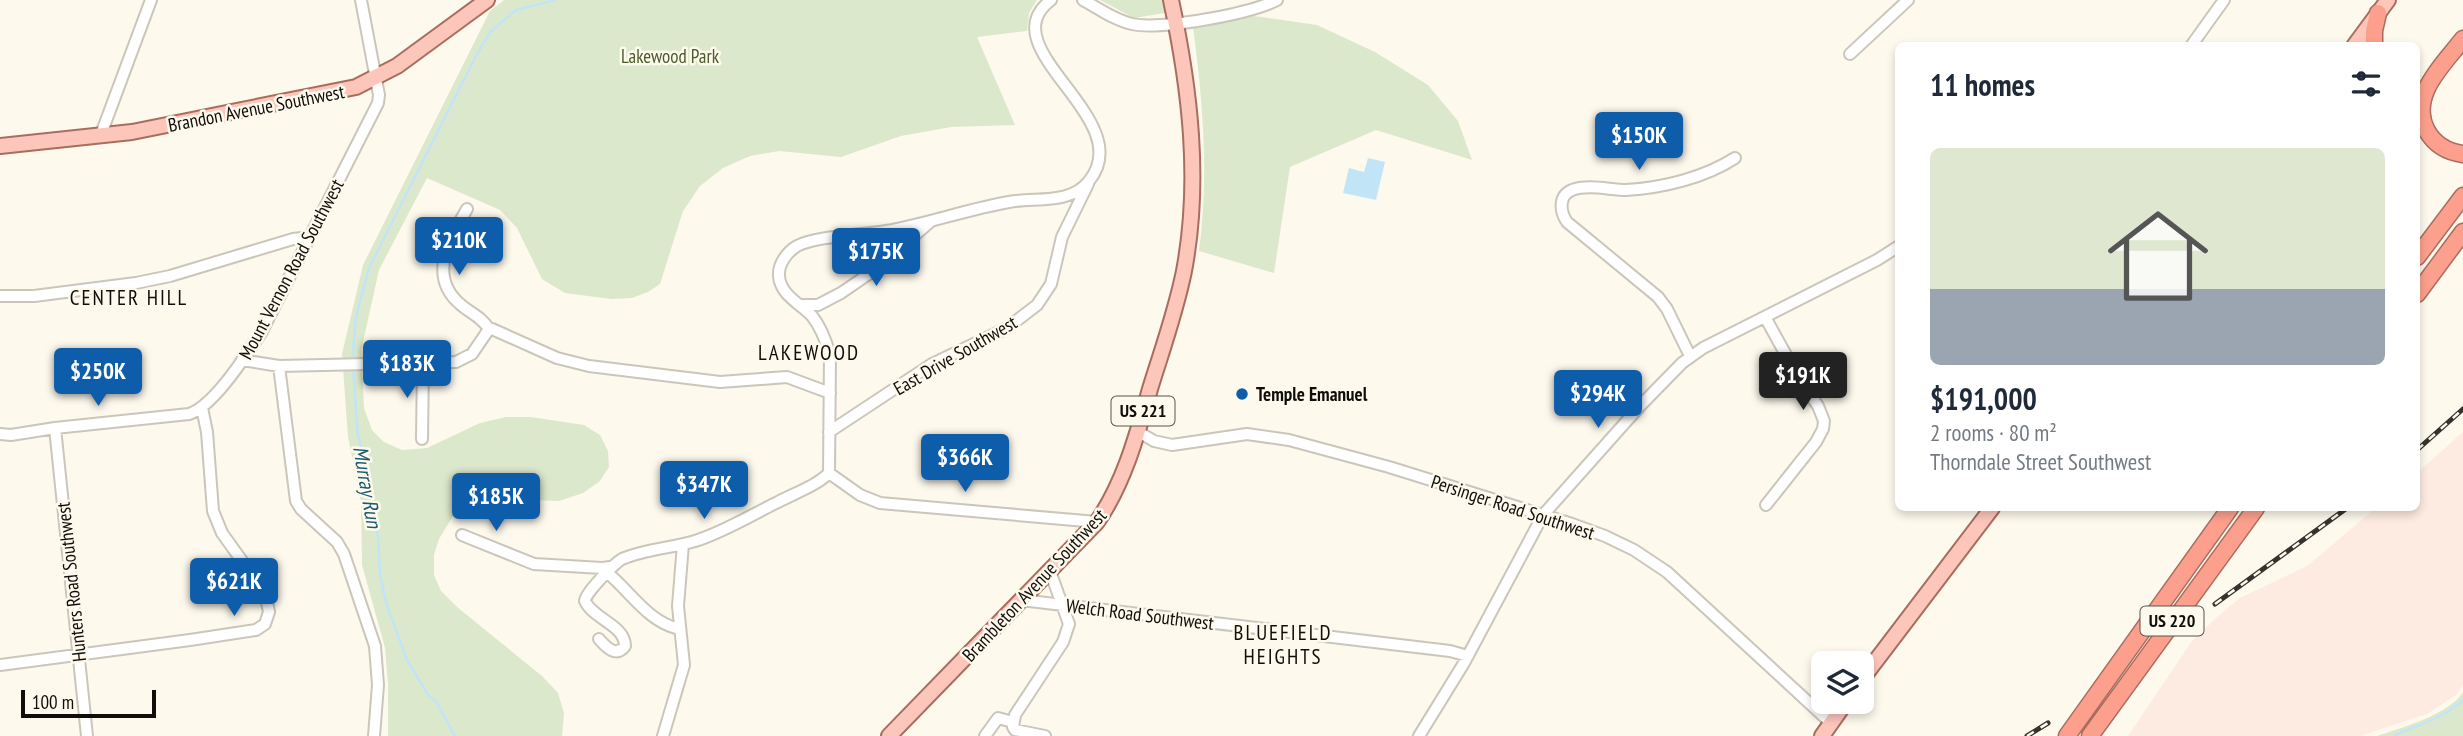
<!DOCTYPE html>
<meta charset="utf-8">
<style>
body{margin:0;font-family:"PT Sans Narrow",sans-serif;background:#f6f6f7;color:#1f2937;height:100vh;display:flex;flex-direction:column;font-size:26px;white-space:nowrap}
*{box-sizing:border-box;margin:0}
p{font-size:23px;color:#747a83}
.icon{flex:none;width:38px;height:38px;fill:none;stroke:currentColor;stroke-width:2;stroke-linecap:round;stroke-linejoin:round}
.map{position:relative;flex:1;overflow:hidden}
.sheet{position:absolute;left:1895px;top:42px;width:525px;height:469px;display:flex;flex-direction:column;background:#fff;border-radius:10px;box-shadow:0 4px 10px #0003}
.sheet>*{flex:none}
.tools{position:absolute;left:1811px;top:651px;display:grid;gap:14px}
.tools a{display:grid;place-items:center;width:63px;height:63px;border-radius:10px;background:#fff;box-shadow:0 4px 10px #0003;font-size:35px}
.scale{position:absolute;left:21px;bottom:18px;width:135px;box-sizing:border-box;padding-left:7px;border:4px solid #100e0a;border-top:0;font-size:19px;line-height:24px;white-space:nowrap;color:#100e0a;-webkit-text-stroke:5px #fef9ed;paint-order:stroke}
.price{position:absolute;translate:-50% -60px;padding:0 16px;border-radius:7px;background:#0e5dab;color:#fff;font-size:23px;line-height:46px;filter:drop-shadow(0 2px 4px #0008)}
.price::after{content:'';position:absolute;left:50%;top:42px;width:21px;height:16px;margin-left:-10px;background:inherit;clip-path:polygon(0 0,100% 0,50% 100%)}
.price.active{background:#222;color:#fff}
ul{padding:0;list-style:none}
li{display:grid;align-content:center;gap:14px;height:371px;padding:0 35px}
li span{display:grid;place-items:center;height:217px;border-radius:10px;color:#555}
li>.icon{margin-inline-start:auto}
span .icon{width:126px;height:126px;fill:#fffc;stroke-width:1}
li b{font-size:30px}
h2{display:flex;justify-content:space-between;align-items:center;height:84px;padding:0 35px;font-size:30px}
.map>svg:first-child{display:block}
.industrial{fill:#fdebe1}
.green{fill:#dce8cb}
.water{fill:#c1e5f7}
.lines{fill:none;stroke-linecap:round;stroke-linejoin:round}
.stream{stroke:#c1e5f7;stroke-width:2.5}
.minor-casing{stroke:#cbc6bb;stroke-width:14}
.major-casing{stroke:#a96d5f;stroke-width:18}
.highway-casing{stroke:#a96d5f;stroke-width:19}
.minor{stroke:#fff;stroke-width:10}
.major{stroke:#fdc6bb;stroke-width:14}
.highway{stroke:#fca08d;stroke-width:16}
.rail-casing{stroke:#35332d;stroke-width:5}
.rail{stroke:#fef9ed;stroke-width:2.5;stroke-dasharray:8;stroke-linecap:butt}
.poi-dot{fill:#0e5dab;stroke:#fef9ed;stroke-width:2.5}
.labels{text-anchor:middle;stroke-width:5;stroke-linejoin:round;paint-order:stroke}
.shield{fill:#fef9ed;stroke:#57544e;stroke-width:2}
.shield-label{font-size:18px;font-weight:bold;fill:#100e0a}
.park-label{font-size:19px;fill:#4a5c2b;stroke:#fef9ed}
.street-label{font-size:19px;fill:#100e0a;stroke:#fef9ed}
.poi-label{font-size:19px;font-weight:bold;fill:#100e0a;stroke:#fef9ed;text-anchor:start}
.neighbourhood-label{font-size:21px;letter-spacing:2px;fill:#100e0a;stroke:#fef9ed}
.water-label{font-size:21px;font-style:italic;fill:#1b5a74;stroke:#fef9ed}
</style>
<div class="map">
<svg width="2463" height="736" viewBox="0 0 2463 736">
<rect width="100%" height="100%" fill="#fef9ed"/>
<path class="industrial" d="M 2463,432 L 2463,684 L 2456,695 L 2427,714 L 2360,736 L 2128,736 L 2192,641 L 2216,618 L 2240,598 L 2307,566 L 2376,508 L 2417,508 L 2417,473 Z"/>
<path class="green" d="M 504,0 L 1037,0 L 1029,13 L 1027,31 L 977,37 L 1015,125 L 951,127 L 901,136 L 841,157 L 779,151 L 750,156 L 723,168 L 700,186 L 683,211 L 660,284 L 648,292 L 632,298 L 611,299 L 565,293 L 542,279 L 517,228 L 500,210 L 427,178 L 379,270 L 361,351 L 364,408 L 372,430 L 384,442 L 402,450 L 427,448 L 480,423 L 506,417 L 531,417 L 584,425 L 600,435 L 608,451 L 609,467 L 600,481 L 583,493 L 559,501 L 532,500 L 502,494 L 479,493 L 461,503 L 439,539 L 434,555 L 434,575 L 441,591 L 457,607 L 542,676 L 558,693 L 564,713 L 562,736 L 388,736 L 388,684 L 385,648 L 362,565 L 361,502 L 348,437 L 342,354 L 363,265 L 490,11 Z
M 1100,0 L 1162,0 L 1165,13 L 1134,18 Z
M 1254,16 L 1317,25 L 1375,52 L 1428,85 L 1458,121 L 1472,160 L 1376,130 L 1290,167 L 1274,273 L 1199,251 C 1209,176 1203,102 1193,27 Z
M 2463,692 L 2463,736 L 2377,736 C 2401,728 2450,714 2463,692 Z"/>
<path class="water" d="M 1368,158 L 1385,162 L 1376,200 L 1343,193 L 1349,168 L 1364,172 Z"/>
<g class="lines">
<path class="stream" d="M 352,362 L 356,317 L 369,268 L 477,54 L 490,32 L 516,10 L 555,0
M 353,369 L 358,435 L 366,468 L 369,502 L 378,536 L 380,575 L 387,606 L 408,662 L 429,696 L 436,701 L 455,736
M 2394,736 C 2417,725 2445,718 2463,700"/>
<defs>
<path id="minor" d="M 1083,0 C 1098,8 1114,20 1132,24 C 1162,30 1249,14 1277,0
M 2191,46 L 2224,0
M 1850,54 L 1908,0
M 100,137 L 151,0
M 467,209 C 450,238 427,276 460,304 C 470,313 482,317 489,329
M 0,296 L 34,296 L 136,283 L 170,276 L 293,239 L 310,237
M 800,305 L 818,305 L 841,293 L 876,269 L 930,222
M 1765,317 L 1797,375 L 1818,406 L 1824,421 L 1823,429 L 1816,442 L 1766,505
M 1690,356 L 1667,309 L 1658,297 L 1567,222 C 1560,212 1558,196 1572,190 C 1588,184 1610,190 1626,190 C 1662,188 1704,178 1735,158
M 242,360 L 279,366 L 456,362 L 472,354 L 489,329 L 492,329 L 557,358 L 589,366 L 720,382 L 787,377 L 830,393
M 279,366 L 296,501 L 301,509 L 337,542 L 344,554 L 375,646 L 378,685 L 374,736
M 55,428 L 87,736
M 1137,431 L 1154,441 L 1172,445 L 1247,434 L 1289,440 L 1389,467 L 1572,524 L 1605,536 L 1634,550 L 1667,572 L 1831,723
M 829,432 L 932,364 L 1007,328 L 1037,305 L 1051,284 L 1062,237 L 1088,184
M 0,434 L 11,435 L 55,428 L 189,414 C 214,406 246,355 261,333 L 378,103 L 379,95 L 361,0
M 422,439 L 423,362
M 829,473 L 830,355 C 826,341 821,327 812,316 C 801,304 780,295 779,276 C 778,264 787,252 797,246 C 815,236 863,235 886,231 C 927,224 968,209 1009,202 C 1036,197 1070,205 1089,181 C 1140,119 987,48 1051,0
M 829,473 L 860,495 L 880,503 L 1097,522
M 462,535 L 534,564 L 602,568 L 610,567
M 604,570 C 630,590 646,621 679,629
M 1021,600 L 1450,651 L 1468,656
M 599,639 C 606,647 616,658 625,646 C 625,625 593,619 585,601 C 585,593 615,563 622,559 C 645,549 672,548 695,541 C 724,532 751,515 778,502 C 795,493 816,486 829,473
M 0,665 L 190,640 L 256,630 L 265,624 L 269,612 L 265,593 L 222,533 L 213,511 L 207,432 L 202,408
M 663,736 L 684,665 L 678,606 L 683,544
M 985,736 L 998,718 L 1013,722
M 1045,736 L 1015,730 L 1013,727 L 1015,715 L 1063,642 L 1069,624 L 1050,571
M 1419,736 L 1464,663 L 1543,515 L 1640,406 L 1682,363 L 1703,348 L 1877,260 L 1899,246"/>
<path id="major" d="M 2354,46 L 2388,0
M 0,146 L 132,132 L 356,87 L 397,66 L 487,0
M 1862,679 L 1992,508
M 889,736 L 1097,522 C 1124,483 1137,435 1150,389 C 1162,350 1176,311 1184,271 C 1201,181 1190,89 1171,0
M 1822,736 L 1846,702"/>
<path id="highway" d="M 2463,39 C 2443,65 2408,96 2427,131 C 2435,145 2448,152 2463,154
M 2374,46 L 2374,31 L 2378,13
M 2417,257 L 2463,196
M 2417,294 L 2463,232
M 2067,736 L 2230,508
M 2090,736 L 2256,508"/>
</defs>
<use href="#minor" class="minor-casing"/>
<use href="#major" class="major-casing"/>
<use href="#highway" class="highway-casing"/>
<use href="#minor" class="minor"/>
<use href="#major" class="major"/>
<use href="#highway" class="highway"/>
<defs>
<path id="rail" d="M 2417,450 L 2463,409
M 2215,604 L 2347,508
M 2027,736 L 2048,723"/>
</defs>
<use href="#rail" class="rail-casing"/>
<use href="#rail" class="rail"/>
</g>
<circle class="poi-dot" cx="1242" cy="394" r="7"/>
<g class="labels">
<g class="shield">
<rect x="1111.5" y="396.5" width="63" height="29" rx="5"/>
<rect x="2140.5" y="606.5" width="63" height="29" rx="5"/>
</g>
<g class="shield-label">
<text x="1143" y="417">US 221</text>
<text x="2172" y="627">US 220</text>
</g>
<g class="park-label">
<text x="670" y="63">Lakewood Park</text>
</g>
<g class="street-label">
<text transform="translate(256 108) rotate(-11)" y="7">Brandon Avenue Southwest</text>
<text transform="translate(291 269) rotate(-62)" y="7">Mount Vernon Road Southwest</text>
<text transform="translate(955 355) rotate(-30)" y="7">East Drive Southwest</text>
<text transform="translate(1513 507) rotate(18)" y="7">Persinger Road Southwest</text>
<text transform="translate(71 582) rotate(-96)" y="7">Hunters Road Southwest</text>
<text transform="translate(1034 585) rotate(-47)" y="7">Brambleton Avenue Southwest</text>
<text transform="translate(1140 614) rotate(7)" y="7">Welch Road Southwest</text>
</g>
<g class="poi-label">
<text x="1256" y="401">Temple Emanuel</text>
</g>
<g class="neighbourhood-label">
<text x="129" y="305">CENTER HILL</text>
<text x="809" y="360">LAKEWOOD</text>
<text x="1283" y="640">BLUEFIELD<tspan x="1283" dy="24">HEIGHTS</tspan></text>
</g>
<g class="water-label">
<text transform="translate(367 487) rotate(80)" y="7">Murray Run</text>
</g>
</g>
</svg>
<div class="tools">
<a><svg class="icon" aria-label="layers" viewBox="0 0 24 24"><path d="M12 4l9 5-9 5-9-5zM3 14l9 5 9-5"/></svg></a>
</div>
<div class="scale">100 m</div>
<b class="price" style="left:1639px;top:172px">$150K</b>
<b class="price" style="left:459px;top:277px">$210K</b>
<b class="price" style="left:876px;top:288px">$175K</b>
<b class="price" style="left:407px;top:400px">$183K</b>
<b class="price" style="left:98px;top:408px">$250K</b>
<b class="price active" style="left:1803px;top:412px">$191K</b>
<b class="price" style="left:1598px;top:430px">$294K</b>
<b class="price" style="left:965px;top:494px">$366K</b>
<b class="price" style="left:704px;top:521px">$347K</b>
<b class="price" style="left:496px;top:533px">$185K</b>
<b class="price" style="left:234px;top:618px">$621K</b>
<section class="sheet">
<h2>11 homes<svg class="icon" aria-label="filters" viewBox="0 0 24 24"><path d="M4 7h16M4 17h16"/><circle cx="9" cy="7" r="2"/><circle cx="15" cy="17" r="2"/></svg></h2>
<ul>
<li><span style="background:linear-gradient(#dfe7d0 65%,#9aa5b1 0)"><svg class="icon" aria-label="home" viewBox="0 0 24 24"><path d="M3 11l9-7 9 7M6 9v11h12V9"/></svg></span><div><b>$191,000</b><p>2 rooms · 80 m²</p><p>Thorndale Street Southwest</p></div></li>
</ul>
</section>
</div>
